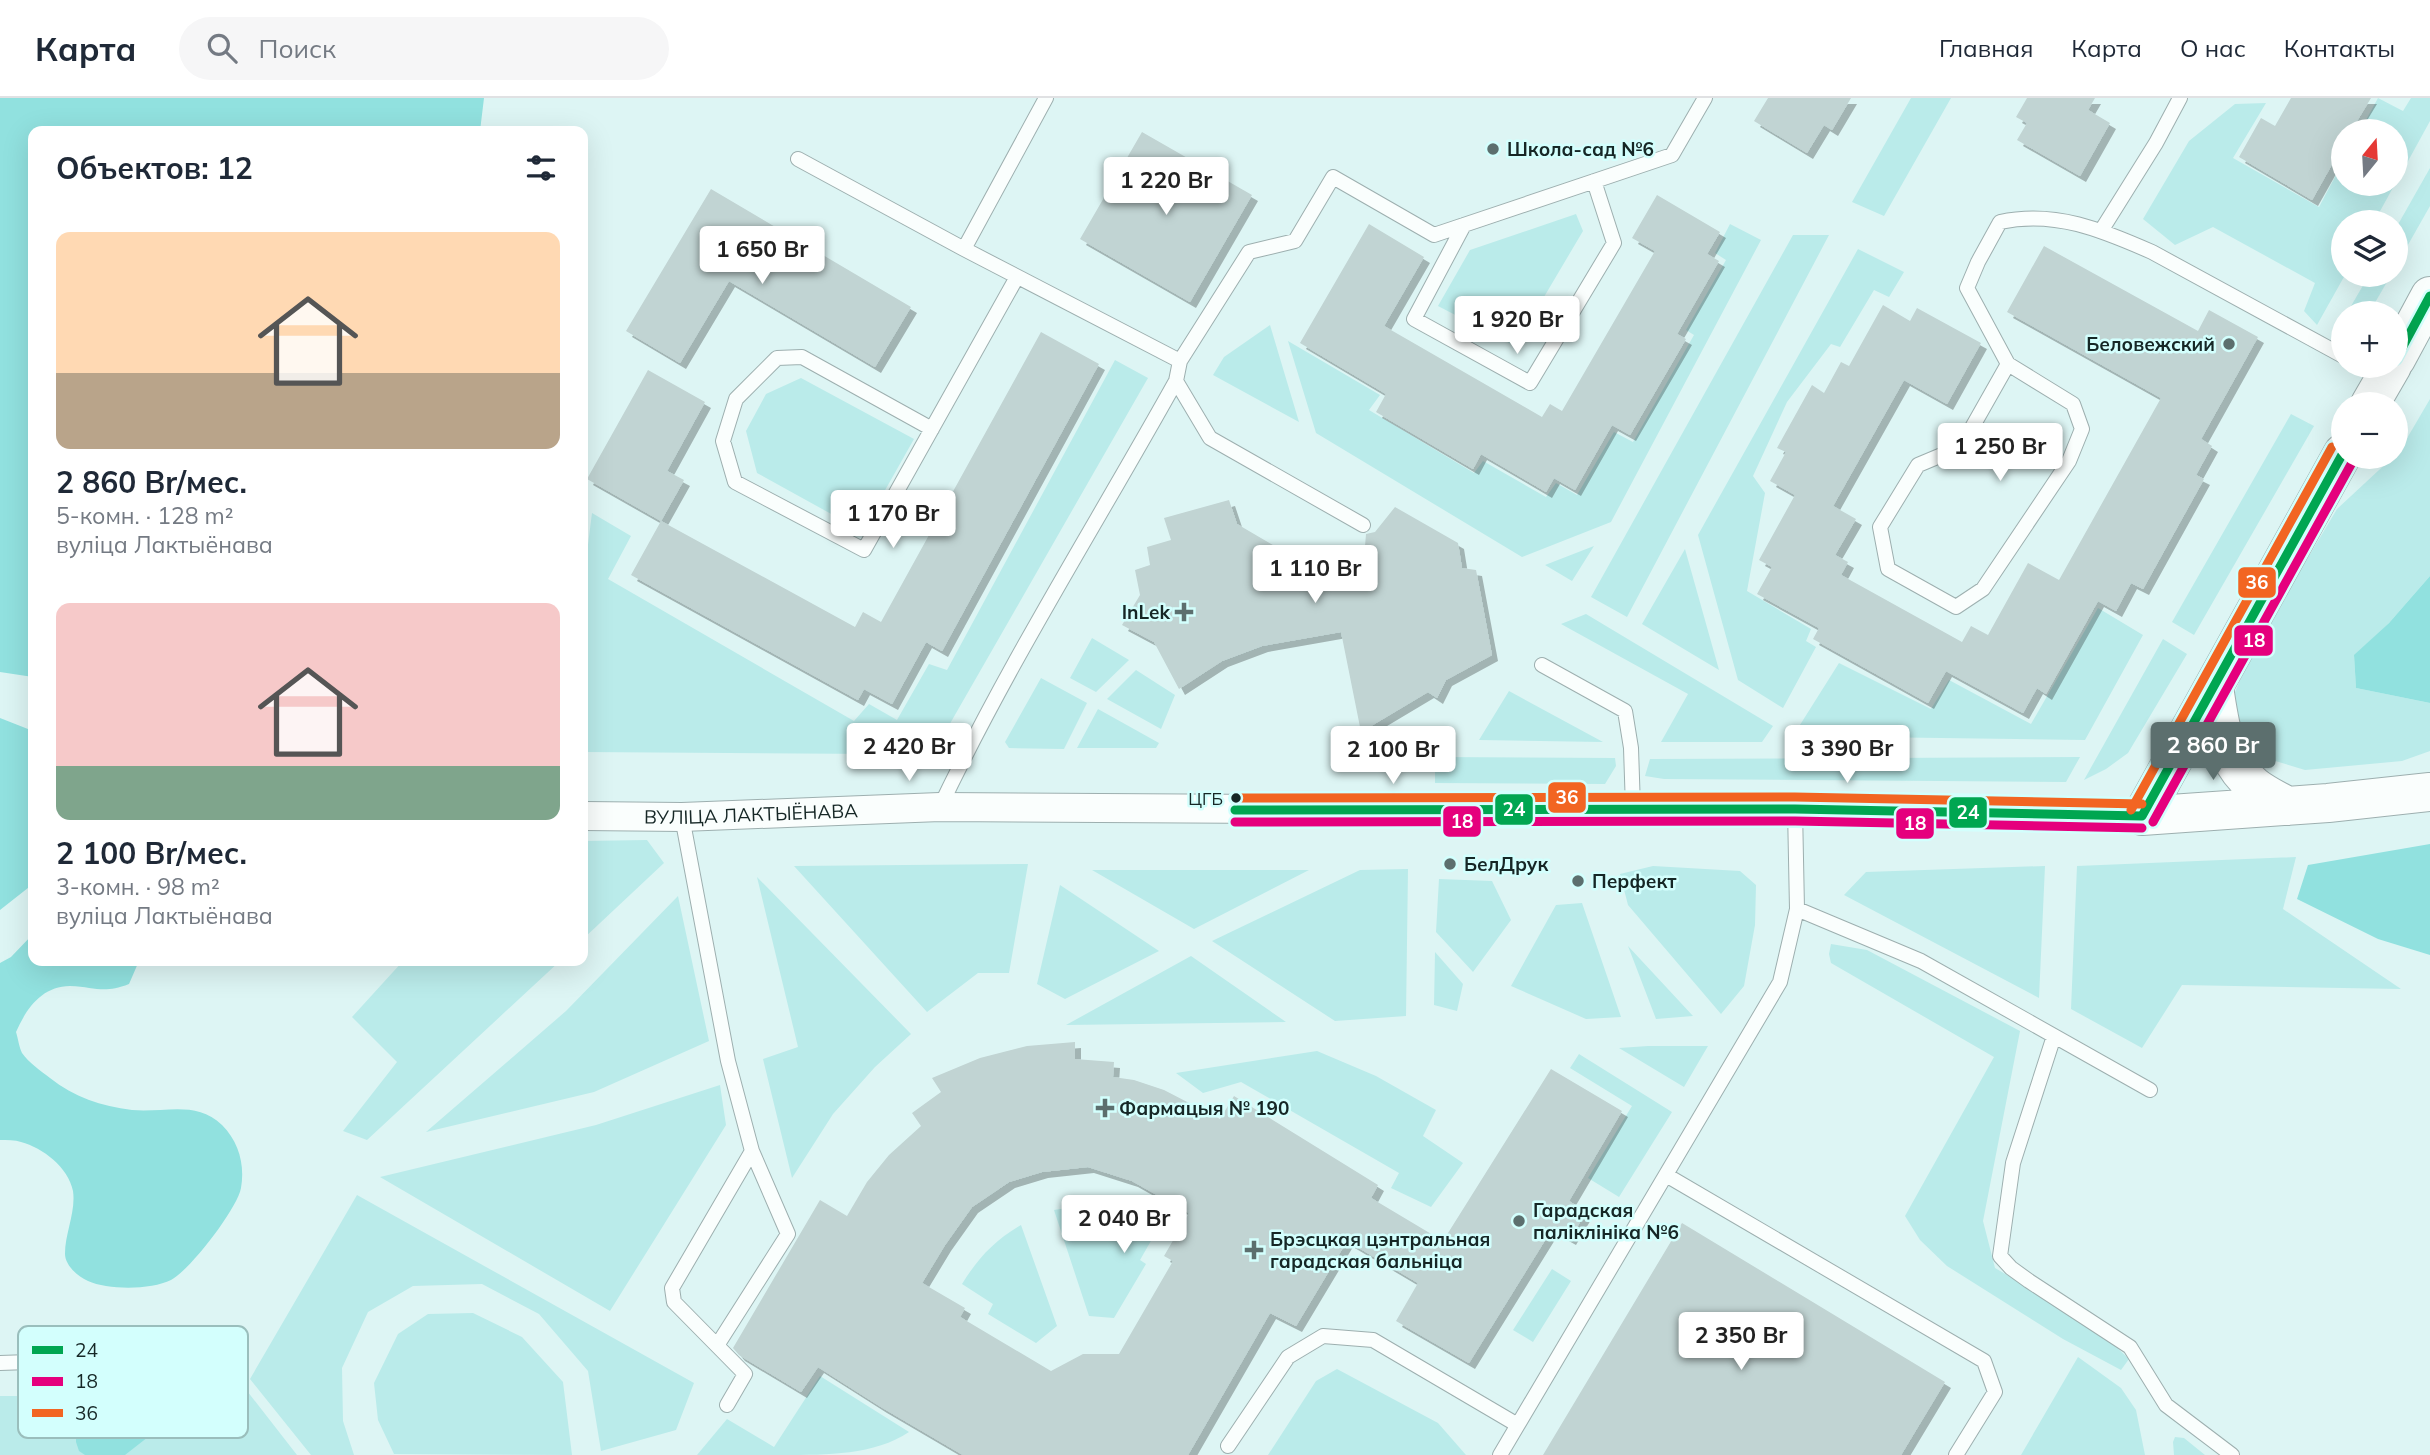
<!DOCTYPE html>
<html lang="ru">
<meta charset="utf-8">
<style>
body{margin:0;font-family:Mulish,sans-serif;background:#f6f6f7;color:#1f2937;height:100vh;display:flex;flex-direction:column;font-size:26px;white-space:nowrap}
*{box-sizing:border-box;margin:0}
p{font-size:23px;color:#747a83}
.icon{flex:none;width:38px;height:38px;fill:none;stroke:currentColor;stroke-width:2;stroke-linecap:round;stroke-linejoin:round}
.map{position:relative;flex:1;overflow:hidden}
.sheet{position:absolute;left:28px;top:28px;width:560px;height:840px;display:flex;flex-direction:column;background:#fff;border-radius:14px;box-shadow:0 7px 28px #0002}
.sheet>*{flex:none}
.needle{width:46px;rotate:18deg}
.buttons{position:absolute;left:2331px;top:21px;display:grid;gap:14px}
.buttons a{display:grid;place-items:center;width:77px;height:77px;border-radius:50%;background:#fff;box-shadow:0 7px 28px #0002;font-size:35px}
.price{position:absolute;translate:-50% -60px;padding:0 16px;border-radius:7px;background:#fff;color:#222;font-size:23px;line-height:46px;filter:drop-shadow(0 2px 4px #0008)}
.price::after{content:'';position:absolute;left:50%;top:42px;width:21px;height:16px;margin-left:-10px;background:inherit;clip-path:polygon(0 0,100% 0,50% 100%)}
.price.current{background:#5c6f6e;color:#fff}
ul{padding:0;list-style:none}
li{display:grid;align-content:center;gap:14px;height:371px;padding:0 28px}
li span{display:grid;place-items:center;height:217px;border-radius:14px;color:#555}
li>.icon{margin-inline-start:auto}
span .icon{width:126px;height:126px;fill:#fffc;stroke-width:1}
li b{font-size:30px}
h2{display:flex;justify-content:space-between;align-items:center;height:84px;padding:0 28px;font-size:30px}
header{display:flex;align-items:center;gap:42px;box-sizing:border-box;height:98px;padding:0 35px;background:#fff;border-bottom:2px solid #e0e1e3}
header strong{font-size:33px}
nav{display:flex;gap:38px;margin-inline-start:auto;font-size:24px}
.search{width:490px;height:63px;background:#f6f6f7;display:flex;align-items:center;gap:18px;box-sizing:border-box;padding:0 24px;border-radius:38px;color:#747a83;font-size:26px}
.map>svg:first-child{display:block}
.green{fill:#baebea}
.forest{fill:#91e1df}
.building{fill:#c1d4d3;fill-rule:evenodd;filter:url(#shadow)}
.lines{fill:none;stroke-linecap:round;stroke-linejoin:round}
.lane-casing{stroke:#9dafaf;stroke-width:16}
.street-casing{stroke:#9dafaf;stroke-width:30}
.secondary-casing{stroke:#9dafaf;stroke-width:40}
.lane{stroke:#fafefd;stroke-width:14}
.street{stroke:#fafefd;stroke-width:28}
.secondary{stroke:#fafefd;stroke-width:38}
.bus-1-casing{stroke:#d3fffd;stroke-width:14}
.bus-2-casing{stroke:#d3fffd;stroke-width:14}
.bus-3-casing{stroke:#d3fffd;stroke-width:14}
.bus-1{stroke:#00a651;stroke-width:9}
.bus-2{stroke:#e5007d;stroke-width:9}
.bus-3{stroke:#f26522;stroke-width:9}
.poi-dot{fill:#5c6f6e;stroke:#d3fffd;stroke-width:2.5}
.bus-dot{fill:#162726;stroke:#d3fffd;stroke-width:2.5}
.labels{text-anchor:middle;stroke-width:5;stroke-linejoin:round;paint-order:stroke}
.bus-label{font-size:17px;fill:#162726;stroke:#d3fffd;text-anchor:end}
.poi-label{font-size:19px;font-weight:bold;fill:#162726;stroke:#d3fffd;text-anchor:start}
.street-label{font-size:19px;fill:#162726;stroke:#d3fffd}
.key{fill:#d3fffd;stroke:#9abebc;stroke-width:2}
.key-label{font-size:19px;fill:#162726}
.line-badge{stroke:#d3fffd;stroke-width:2.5}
.badge-label{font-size:19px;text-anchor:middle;font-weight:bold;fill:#fff}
</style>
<header>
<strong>Карта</strong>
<div class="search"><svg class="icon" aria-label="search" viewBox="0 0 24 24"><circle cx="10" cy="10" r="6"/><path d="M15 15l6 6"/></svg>Поиск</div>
<nav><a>Главная</a><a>Карта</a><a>О нас</a><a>Контакты</a></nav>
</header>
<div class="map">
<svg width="2430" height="1357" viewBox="0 0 2430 1357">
<defs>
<filter id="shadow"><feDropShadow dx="6" dy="6" stdDeviation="0" flood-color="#0004"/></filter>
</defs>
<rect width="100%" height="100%" fill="#ddf5f4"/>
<path class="green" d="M 1911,0 L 1951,0 L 1884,118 L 1852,104 Z
M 2378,0 L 2403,13 L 2411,0 L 2430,0 L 2430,23 L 2396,85 L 2396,33 L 2360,33 Z
M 2266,5 L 2233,60 L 2319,109 L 2343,64 L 2343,86 L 2395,86 L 2374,124 L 2343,124 L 2345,177 L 2317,227 L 2304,213 L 2315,185 L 2213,129 L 2175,147 L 2143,121 L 2189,43 L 2235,6 Z
M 2430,70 L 2430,108 L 2396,168 L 2396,130 Z
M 1576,116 L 1583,133 L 1515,248 L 1438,208 L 1470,152 Z
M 1730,126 L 1761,142 L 1611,424 L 1522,459 L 1316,335 L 1288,243 L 1380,297 L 1369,312 L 1474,375 L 1483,363 L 1546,399 L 1556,385 L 1577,397 L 1614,334 L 1633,344 L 1694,237 L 1686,232 L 1726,162 L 1715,155 Z
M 1793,137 L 1829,137 L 1627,519 L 1591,499 Z
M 1858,151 L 1904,174 L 1889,199 L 1874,192 L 1840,249 L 1831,246 L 1787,304 L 1753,378 L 1765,395 L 1747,493 L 1811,531 L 1806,543 L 1816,549 L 1783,610 L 1738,582 L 1698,437 Z
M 2369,177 L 2391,177 L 2369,215 L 2347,215 Z
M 1270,227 L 1299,324 L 1213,277 L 1224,259 Z
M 1115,262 L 1148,280 L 936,650 C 911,673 907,670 877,656 L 583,654 L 583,486 L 592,415 L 631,438 L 608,481 L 854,623 L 869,606 L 897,622 L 929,566 L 947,572 Z
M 801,280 L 914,341 L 862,433 L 757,375 L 746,333 L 766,296 Z
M 2430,301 L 2430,478 L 2389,525 L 2354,558 L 2356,590 L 2430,605 L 2430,653 L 2402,663 L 2305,672 L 2259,658 L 2229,608 L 2254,550 L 2337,411 L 2393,359 L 2396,359 Z
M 2291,316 L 2314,328 L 2194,537 L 2172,524 Z
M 1594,448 L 1572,483 L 1545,467 Z
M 1685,451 L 1719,572 L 1642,526 Z
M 2098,510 L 2143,537 L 2085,642 L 1793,638 L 1839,565 L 1931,611 L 1949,582 L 2031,626 Z
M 1586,516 L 1773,628 L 1762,644 L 1661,644 L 1688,596 L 1561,526 Z
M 1092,540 L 1129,562 L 1096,594 L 1070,580 Z
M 2163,541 L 2187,556 L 2128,655 L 2106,671 L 2084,682 Z
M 1136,572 L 1175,597 L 1161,631 L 1107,601 Z
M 1041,580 L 1087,605 L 1064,651 L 1009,650 L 1005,644 Z
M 1509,593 L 1603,644 L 1479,642 Z
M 1098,611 L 1159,645 L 1156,650 L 1077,650 Z
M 1435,659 L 1615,660 L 1616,668 L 1605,686 L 1435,685 Z
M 2080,659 L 2066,684 L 1664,681 L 1645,678 L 1650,661 Z
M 647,742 L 664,765 L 583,841 L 583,743 Z
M 2296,759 L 2283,811 L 2401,891 L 2182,887 L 2142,950 L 2071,911 L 2077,768 Z
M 1028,766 L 1009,875 L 978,875 L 927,914 L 794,768 Z
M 1653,768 L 1740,773 L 1756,787 L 1755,827 L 1744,888 L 1721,916 L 1628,807 L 1620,776 Z
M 2045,768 L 2039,900 L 1844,797 L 1866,774 Z
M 1408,771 L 1406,918 L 1335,923 L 1212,843 L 1360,772 Z
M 1092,772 L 1309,772 L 1194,831 Z
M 757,779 L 911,936 L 875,969 L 833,1016 L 792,1080 L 763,961 L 798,949 Z
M 1439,781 L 1492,783 L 1511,822 L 1473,874 L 1436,834 Z
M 1060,787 L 1159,853 L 1065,901 L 1037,886 Z
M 678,798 L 709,943 L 594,994 L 426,1034 L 566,913 Z
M 1582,805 L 1621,919 L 1586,921 L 1511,888 L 1556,807 Z
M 1831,846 L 1867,852 L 2020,933 L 1983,1123 L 1995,1170 L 2093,1227 L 2129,1261 L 2121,1272 L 2063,1241 L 1947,1168 L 1920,1142 L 1905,1118 L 1994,959 L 1831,865 L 1829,856 Z
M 1628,848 L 1693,918 L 1656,921 Z
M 1435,854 L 1463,886 L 1457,913 L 1434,907 Z
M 1191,858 L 1286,924 L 1066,927 Z
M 403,863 L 560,863 L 367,1042 L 343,1033 L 397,964 L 352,919 Z
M 1648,948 L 1708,948 L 1684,989 L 1619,950 Z
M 1317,953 L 1376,978 L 1436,1012 L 1423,1038 L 1463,1065 L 1431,1109 L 1391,1090 L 1399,1075 L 1241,984 L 1203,995 L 1176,975 Z
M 1579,956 L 1672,1014 L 1619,1099 L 1588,1080 L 1632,1008 L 1570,970 Z
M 720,987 L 726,1027 L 610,1213 L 380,1079 L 596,1027 Z
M 357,1097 L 694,1285 L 676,1332 L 601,1353 L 588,1273 L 539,1216 L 482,1186 L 413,1188 L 368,1214 L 342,1270 L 343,1323 L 354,1357 L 311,1357 L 250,1281 Z
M 1073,1109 C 1104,1110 1129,1119 1156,1134 L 1140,1162 L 1146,1166 L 1114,1220 L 1089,1218 L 1054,1112 Z
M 1021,1127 L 1057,1228 L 1036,1245 L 988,1216 L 993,1206 L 962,1186 C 978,1160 995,1142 1021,1127 Z
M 1552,1171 L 1571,1183 L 1533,1244 L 1513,1232 Z
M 473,1215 L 522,1239 L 563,1284 L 572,1357 L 394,1356 L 378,1322 L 374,1285 L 398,1236 L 428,1216 Z
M 2078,1259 L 2121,1290 L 2136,1312 L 2145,1357 L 2021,1357 Z
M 1337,1271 L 1438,1325 L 1466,1357 L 1268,1357 L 1316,1283 Z
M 820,1278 L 909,1334 C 875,1357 826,1357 784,1357 C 755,1357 726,1357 697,1357 L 727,1321 L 774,1349 Z
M 237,1280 L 297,1357 L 0,1357 L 0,1298 L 62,1298 Z
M 2175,1339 L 2184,1340 L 2205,1357 L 2174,1357 L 2173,1344 Z"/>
<path class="forest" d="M 0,0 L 484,0 L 480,33 L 33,33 L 33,579 L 0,574 Z
M 2430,478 L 2430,605 L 2356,590 L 2354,557 L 2389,525 Z
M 0,620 L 33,633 L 33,786 L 0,812 Z
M 2430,746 L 2430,857 L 2378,841 L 2297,801 L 2308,767 Z
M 33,836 L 33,863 L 139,863 L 129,886 C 103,896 96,889 70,888 C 42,888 26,911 16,934 C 18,940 19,949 22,955 C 28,964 41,973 50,980 C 74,999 101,1008 132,1012 C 165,1015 196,1002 222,1027 C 239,1044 245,1067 241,1090 C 237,1111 190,1172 171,1182 C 151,1192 108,1192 88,1183 C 78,1179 65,1167 65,1156 C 65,1135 76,1114 73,1093 C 68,1069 43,1050 21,1044 C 15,1042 7,1042 0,1042 L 0,865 L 11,859 Z
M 185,1298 L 194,1299 L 202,1309 L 198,1321 L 188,1327 L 148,1339 L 125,1357 L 85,1357 L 79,1353 L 76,1344 L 76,1333 L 88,1317 L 118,1305 Z"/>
<path class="building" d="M 1768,0 L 1851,0 L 1832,32 L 1824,27 L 1807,55 L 1754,23 Z
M 2027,0 L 2095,0 L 2088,12 L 2110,25 L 2080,78 L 2017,42 L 2027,25 L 2016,19 Z
M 2291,0 L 2371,0 L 2351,33 L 2343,33 L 2343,47 L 2312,102 L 2239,59 L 2261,20 L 2275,28 Z
M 1142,34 L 1252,97 L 1190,204 L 1080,141 Z
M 711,91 L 911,209 L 875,269 L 729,183 L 680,265 L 626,233 Z
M 1657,97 L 1720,134 L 1707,156 L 1719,163 L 1677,236 L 1686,241 L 1630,337 L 1612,327 L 1575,392 L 1554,380 L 1546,394 L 1481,356 L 1473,371 L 1376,314 L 1386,296 L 1300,245 L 1369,126 L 1424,159 L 1384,228 L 1542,319 L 1550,306 L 1562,313 L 1655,153 L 1632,140 Z
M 2044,148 L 2198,233 L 2209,212 L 2258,239 L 2201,341 L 2212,348 L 2196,377 L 2204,381 L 2143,491 L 2131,485 L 2116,513 L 2098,503 L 2046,596 L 2037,590 L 2023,615 L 1946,573 L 1928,605 L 1813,541 L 1819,530 L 1757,496 L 1772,469 L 1759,462 L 1795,397 L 1770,383 L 1786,354 L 1777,350 L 1812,287 L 1824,295 L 1841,264 L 1849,268 L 1883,207 L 1910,223 L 1917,210 L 1981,245 L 1947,306 L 1904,282 L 1833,408 L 1856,421 L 1835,457 L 1848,464 L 1841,477 L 1962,544 L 1971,528 L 1988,537 L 2028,465 L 2059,482 L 2161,300 L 2007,214 Z
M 1041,234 L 1099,266 L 942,553 L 926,544 L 892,606 L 864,591 L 858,602 L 631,477 L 661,423 L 855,529 L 863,514 L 881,524 Z
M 648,272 L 705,304 L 667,373 L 684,382 L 661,423 L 587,381 Z
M 1229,402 L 1237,426 L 1297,461 L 1364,461 L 1366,436 L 1375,434 L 1395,409 L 1458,445 L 1462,470 L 1476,472 L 1492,557 L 1446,582 L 1437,600 L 1428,594 L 1361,634 L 1341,534 L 1262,548 L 1222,563 L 1179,591 L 1154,544 L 1122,527 L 1140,497 L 1135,472 L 1150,467 L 1147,449 L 1171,442 L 1164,420 Z
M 1075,944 L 1075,961 L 1114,964 L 1113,979 L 1134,982 L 1164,992 L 1220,1021 L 1234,998 L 1378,1087 L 1371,1100 L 1443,1143 L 1551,971 L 1622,1013 L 1569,1103 L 1586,1114 L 1570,1141 L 1552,1131 L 1469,1265 L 1396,1223 L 1418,1185 L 1347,1143 L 1296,1228 L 1270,1215 L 1188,1357 L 963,1357 L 881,1309 L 818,1269 L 801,1294 L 739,1257 L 733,1250 L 820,1102 L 847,1118 L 867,1084 L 889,1057 L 921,1028 L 912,1015 L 941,994 L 932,980 L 980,960 L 1027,948 ZM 1088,1069 L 1132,1083 L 1189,1115 L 1164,1158 L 1173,1163 L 1119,1256 L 1083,1256 L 1051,1273 L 960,1219 L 965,1210 L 922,1185 L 945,1147 L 972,1109 L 1009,1084 L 1042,1074 Z
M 1682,1125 L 1945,1284 L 1901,1357 L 1543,1357 Z"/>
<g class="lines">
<defs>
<path id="lane" d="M 798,61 L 964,151 L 1180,263
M 1464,127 L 1414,221 L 1530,285 L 1614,145 L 1594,83
M 2101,133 L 2156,45 L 2180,0
M 964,151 L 1046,0
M 2008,266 L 1961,349 L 1918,367 L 1880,429 L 1888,471 L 1956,509 L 1983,491 L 2069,363 L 2082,331 L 2073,306 L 2008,266 L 1967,190 L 1978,164 L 2000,124 C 2055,112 2102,132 2152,154 L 2343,258
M 2361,268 L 2384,280
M 1176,283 L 1210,340 L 1363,427
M 932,331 L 802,259 L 777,260 L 736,301 L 723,343 L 735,384 L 864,452 L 1017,179
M 1542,567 L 1625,613 L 1631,650 L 1633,710
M 940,709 C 1010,562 1097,425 1176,283 L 1180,263 L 1249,154 L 1295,143 L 1333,79 L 1434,137 L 1672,57 L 1705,0
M 682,719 L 728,963 L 752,1053 L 672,1190 L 674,1204 L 745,1276 L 727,1307
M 1797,811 L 1921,863 L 2150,992
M 2054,938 L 2013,1065 L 2000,1158 L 2011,1170 L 2029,1183 L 2130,1249 L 2166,1307 L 2232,1357
M 1666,1077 L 1984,1263 L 1995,1294 L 1956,1357
M 718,1246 L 788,1136 L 752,1053
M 0,1265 L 29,1264
M 1228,1348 L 1288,1259 L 1323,1238 L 1373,1242 L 1516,1326
M 1500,1357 L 1780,884 L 1797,811 L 1795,711"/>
<g id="street">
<path id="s1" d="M 583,718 L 682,719 L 940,709 L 1418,712 L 1795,711 L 2142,718"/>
</g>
<path id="secondary" d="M 2396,261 L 2430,198
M 2370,306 L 2392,268
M 2214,589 C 2220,627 2223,662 2254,688 C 2264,696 2277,702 2287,708
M 2142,718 L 2343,355
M 2142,718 L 2328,705 L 2430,694"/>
</defs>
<use href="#lane" class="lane-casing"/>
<use href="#street" class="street-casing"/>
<use href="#secondary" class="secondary-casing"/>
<use href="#lane" class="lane"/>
<use href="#street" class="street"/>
<use href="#secondary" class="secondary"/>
<defs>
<path id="bus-1" d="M 2396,261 L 2430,198
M 1235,712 L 1795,711 L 2142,718
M 2142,718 L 2343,355"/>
<path id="bus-2" d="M 1235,724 L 1795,723 L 2142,730
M 2153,724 L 2354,361"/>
<path id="bus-3" d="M 1235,700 L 1795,699 L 2142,706
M 2131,712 L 2332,349"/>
</defs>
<use href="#bus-1" class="bus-1-casing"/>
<use href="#bus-2" class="bus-2-casing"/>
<use href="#bus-3" class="bus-3-casing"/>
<use href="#bus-1" class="bus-1"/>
<use href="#bus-2" class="bus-2"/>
<use href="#bus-3" class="bus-3"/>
</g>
<g class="poi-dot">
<circle cx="1493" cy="51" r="7"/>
<circle cx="2229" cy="246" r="7"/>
<path d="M1180.5 503.5h7v7h7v7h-7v7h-7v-7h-7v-7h7z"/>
<circle cx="1450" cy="766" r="7"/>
<circle cx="1578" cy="783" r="7"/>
<path d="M1101.5 999.5h7v7h7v7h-7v7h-7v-7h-7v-7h7z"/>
<circle cx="1519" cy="1123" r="7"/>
<path d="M1250.5 1141.5h7v7h7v7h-7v7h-7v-7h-7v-7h7z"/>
</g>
<circle class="bus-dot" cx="1236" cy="700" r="6"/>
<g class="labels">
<g class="bus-label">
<text x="1223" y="707">ЦГБ</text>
</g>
<g class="poi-label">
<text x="1507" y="58">Школа-сад №6</text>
<text x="2215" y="253" text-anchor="end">Беловежский</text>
<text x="1170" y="521" text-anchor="end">InLek</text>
<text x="1464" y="773">БелДрук</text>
<text x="1592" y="790">Перфект</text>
<text x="1119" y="1017">Фармацыя № 190</text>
<text x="1533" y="1119">Гарадская<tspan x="1533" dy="22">паліклініка №6</tspan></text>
<text x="1270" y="1148">Брэсцкая цэнтральная<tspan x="1270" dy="22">гарадская бальніца</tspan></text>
</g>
<g class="street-label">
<text dy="7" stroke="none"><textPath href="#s1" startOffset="168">ВУЛІЦА ЛАКТЫЁНАВА</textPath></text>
</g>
</g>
<rect x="18" y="1228" width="230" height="112" rx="10" class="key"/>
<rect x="32" y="1248" width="31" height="8" fill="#00a651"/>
<rect x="32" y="1279" width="31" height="9" fill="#e5007d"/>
<rect x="32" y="1311" width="31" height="8" fill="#f26522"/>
<g class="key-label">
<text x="75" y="1259">24</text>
<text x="75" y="1290">18</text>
<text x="75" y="1322">36</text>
</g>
<g class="line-badge">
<rect x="2237" y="468" width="40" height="33" rx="7" fill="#f26522"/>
<rect x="2233" y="526" width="41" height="33" rx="7" fill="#e5007d"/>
<rect x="1547" y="683" width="40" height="33" rx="7" fill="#f26522"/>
<rect x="1494" y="695" width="40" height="33" rx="7" fill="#00a651"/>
<rect x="1948" y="698" width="40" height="33" rx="7" fill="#00a651"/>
<rect x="1442" y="707" width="40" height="33" rx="7" fill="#e5007d"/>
<rect x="1895" y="709" width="40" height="33" rx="7" fill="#e5007d"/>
</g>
<g class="badge-label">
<text x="2257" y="491">36</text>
<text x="2254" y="549">18</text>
<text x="1567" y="706">36</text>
<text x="1514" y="718">24</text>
<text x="1968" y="721">24</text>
<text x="1462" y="730">18</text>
<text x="1915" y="732">18</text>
</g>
</svg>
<div class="buttons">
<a><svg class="needle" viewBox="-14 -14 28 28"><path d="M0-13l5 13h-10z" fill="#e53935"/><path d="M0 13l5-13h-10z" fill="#747a83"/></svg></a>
<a><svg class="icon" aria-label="layers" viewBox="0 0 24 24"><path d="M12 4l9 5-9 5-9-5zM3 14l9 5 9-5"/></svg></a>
<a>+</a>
<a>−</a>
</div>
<b class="price" style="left:1166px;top:119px">1 220 Br</b>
<b class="price" style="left:762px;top:188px">1 650 Br</b>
<b class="price" style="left:1517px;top:258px">1 920 Br</b>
<b class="price" style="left:2000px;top:385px">1 250 Br</b>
<b class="price" style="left:893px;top:452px">1 170 Br</b>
<b class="price" style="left:1315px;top:507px">1 110 Br</b>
<b class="price current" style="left:2213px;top:684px">2 860 Br</b>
<b class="price" style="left:909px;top:685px">2 420 Br</b>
<b class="price" style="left:1847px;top:687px">3 390 Br</b>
<b class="price" style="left:1393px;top:688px">2 100 Br</b>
<b class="price" style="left:1124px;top:1157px">2 040 Br</b>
<b class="price" style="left:1741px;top:1274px">2 350 Br</b>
<section class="sheet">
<h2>Объектов: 12<svg class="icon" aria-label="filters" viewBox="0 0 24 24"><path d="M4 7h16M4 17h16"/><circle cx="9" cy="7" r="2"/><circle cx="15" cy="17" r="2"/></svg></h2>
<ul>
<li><span style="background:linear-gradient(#ffd9b3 65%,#b9a48a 0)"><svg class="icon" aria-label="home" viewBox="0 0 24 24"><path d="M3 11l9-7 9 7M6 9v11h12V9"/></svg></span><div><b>2 860 Br/мес.</b><p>5-комн. · 128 m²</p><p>вуліца Лактыёнава</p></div></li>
<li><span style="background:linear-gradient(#f6c9c9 75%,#7fa58c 0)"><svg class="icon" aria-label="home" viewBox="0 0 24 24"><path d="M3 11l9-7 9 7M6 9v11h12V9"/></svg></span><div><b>2 100 Br/мес.</b><p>3-комн. · 98 m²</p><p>вуліца Лактыёнава</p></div></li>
</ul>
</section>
</div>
